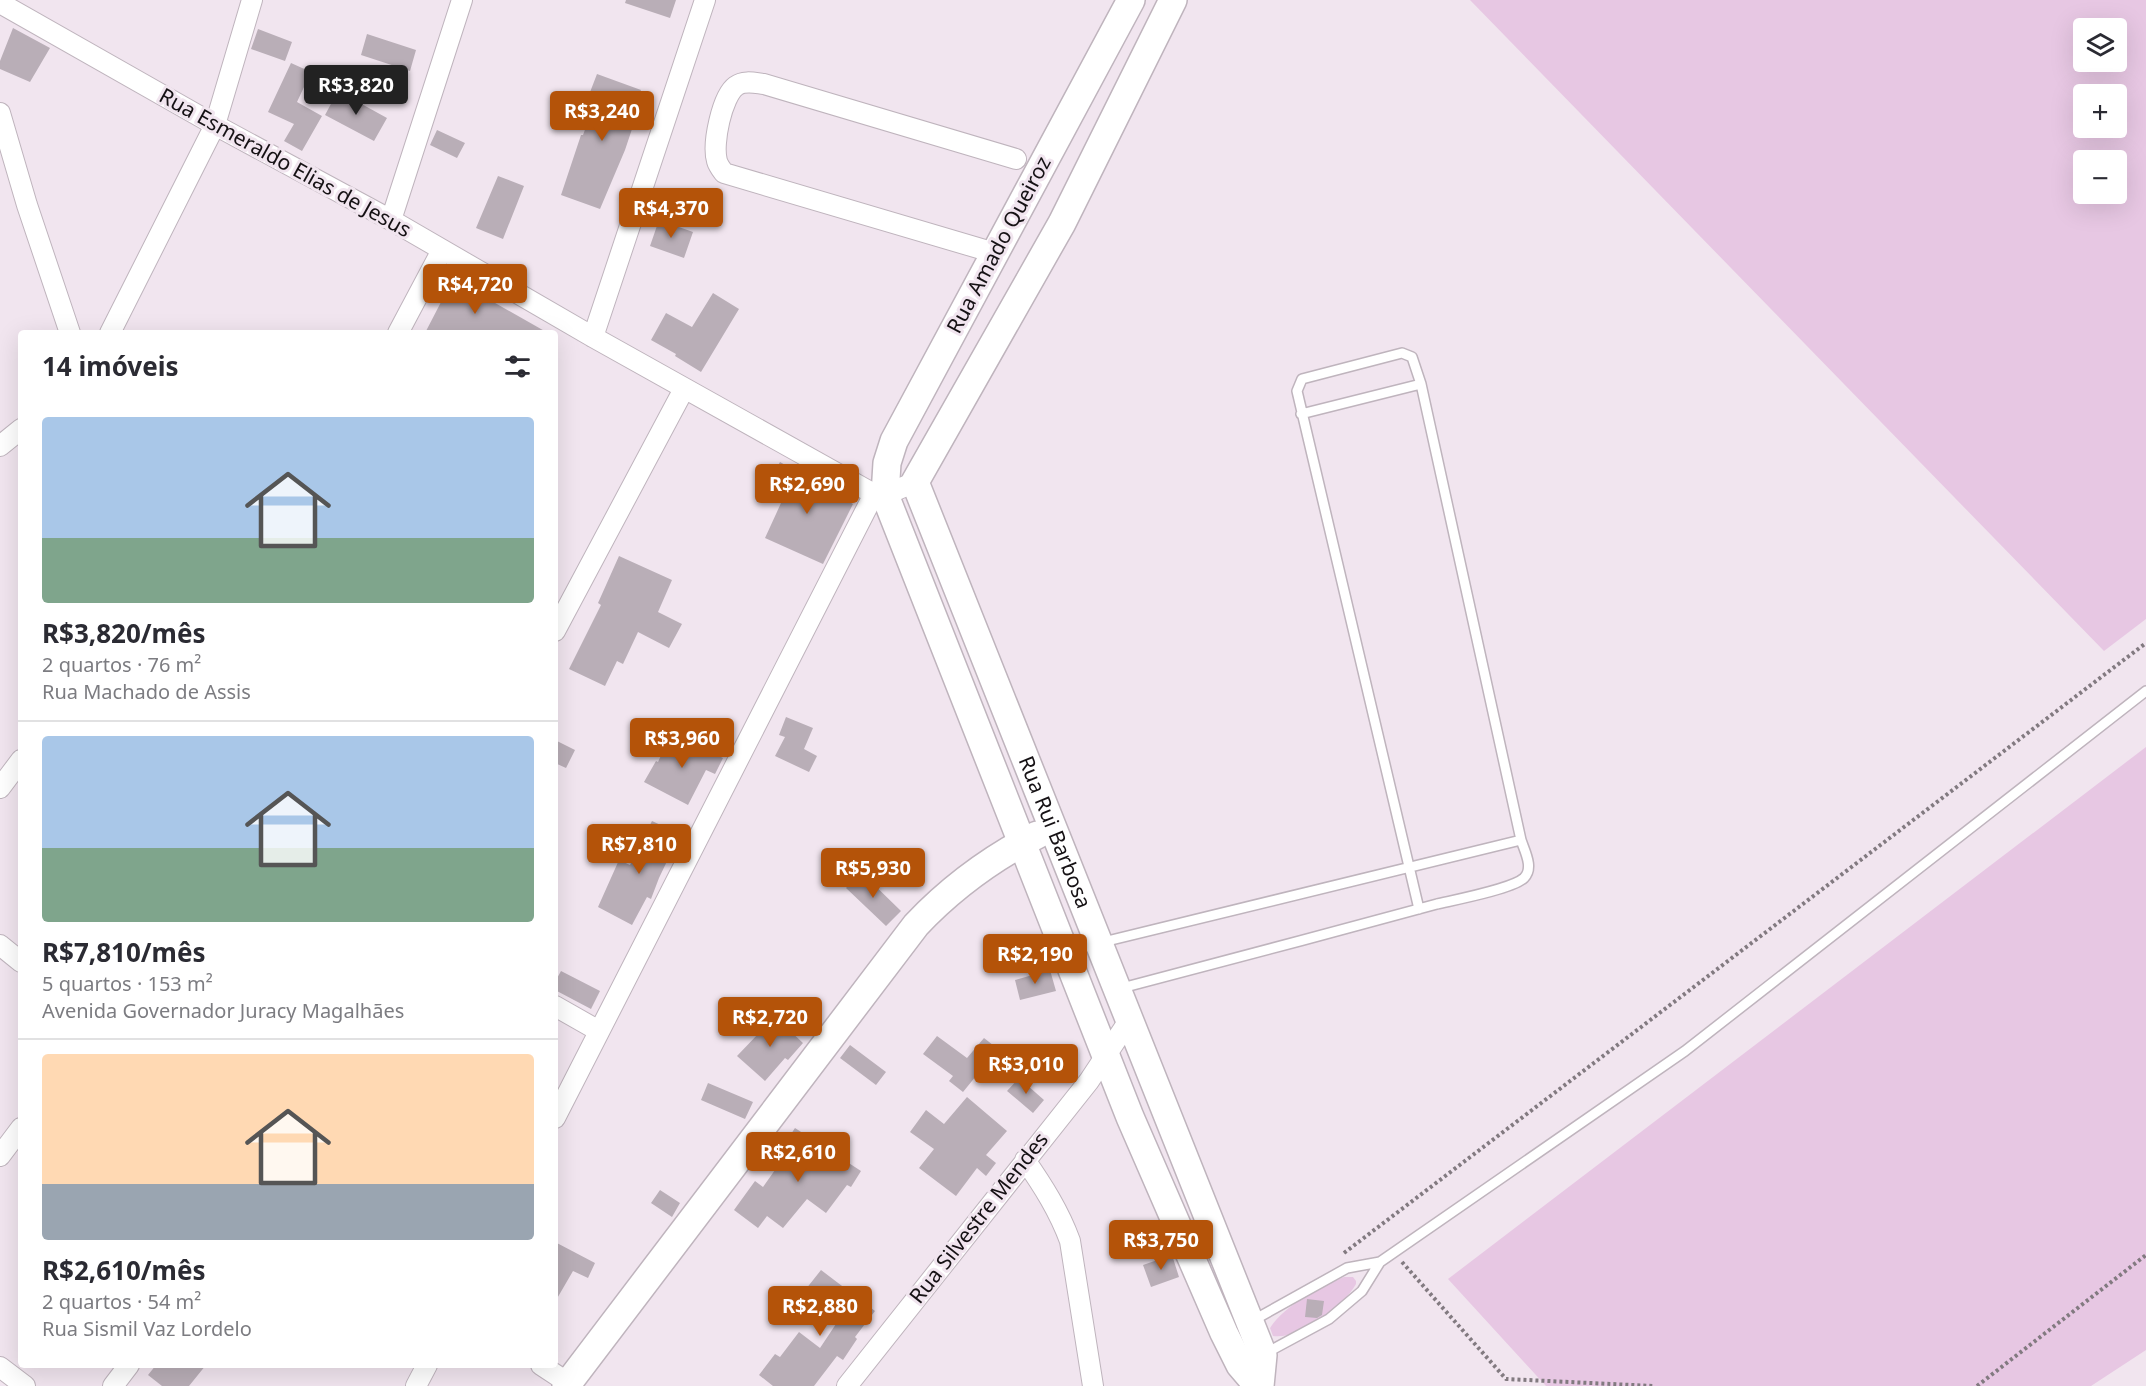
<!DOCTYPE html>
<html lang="pt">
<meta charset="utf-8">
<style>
body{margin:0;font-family:"Noto Sans",sans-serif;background:#f7f7f7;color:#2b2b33;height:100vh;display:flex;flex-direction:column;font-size:22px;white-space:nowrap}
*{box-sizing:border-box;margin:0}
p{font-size:20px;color:#7c7c81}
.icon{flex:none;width:33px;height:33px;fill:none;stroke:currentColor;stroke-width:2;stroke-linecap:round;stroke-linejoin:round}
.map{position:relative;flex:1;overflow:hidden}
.sheet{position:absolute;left:18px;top:330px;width:540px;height:1038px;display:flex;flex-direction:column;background:#fff;border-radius:6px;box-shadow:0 6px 24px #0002}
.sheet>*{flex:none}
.fabs{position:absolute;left:2073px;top:18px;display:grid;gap:12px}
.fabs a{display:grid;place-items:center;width:54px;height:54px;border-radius:6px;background:#fff;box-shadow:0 6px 24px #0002;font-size:30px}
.price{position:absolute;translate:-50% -51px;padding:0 14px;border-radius:6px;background:#b45309;color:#fff;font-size:20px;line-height:39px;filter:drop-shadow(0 2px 3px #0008)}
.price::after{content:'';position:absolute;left:50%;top:36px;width:18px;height:14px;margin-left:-9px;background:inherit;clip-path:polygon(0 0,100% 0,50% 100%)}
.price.active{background:#222;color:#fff}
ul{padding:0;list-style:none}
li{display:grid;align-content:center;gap:12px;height:318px;padding:0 24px}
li+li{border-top:2px solid #e1e1e2}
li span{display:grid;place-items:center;height:186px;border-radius:6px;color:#555}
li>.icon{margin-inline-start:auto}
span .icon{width:108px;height:108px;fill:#fffc;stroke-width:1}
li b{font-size:26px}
h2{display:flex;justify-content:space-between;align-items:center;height:72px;padding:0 24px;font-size:26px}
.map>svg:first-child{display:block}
.green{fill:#e7c7e3;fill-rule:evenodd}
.building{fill:#b9aeb7}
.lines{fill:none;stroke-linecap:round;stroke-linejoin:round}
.lane-casing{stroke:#bfb4bd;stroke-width:12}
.street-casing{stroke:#bfb4bd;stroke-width:22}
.secondary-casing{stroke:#bfb4bd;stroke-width:30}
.path{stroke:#827a80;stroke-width:4;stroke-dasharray:3 3;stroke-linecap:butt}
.lane{stroke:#fff;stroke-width:9}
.street{stroke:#fff;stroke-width:20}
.secondary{stroke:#fff;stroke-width:27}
.labels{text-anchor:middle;stroke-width:6;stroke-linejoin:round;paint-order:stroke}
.street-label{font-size:21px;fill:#151114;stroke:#f1e5ef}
</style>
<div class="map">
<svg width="2146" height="1386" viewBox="0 0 2146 1386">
<rect width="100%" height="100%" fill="#f1e5ef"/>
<path class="green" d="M 1470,0 L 2146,0 L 2146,619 L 2104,651 ZM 2116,28 L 2116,62 L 2084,62 L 2084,28 ZM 2116,94 L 2116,128 L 2084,128 L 2084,94 ZM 2084,160 L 2116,160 L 2116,194 L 2084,194 Z
M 2146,747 L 2146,1350 L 2091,1386 L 1546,1386 L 1448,1279 Z
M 1344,1277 L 1353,1277 L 1356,1281 L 1356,1284 C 1343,1307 1299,1340 1273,1336 L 1270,1328 C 1286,1304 1319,1288 1344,1277 Z"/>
<path class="building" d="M 626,0 L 676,0 L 670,18 L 625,3 Z
M 13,28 L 50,48 L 30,82 L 0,69 L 0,61 Z
M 258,29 L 292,42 L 285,61 L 251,49 Z
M 367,34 L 416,50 L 410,71 L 361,55 Z
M 291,63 L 311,72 L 297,102 L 322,116 L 302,151 L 284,141 L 294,124 L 268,112 Z
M 597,74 L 641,90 L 627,127 L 632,129 L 625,150 L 600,209 L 561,195 L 581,135 L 583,135 L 595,103 L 587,100 Z
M 338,91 L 387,118 L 374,141 L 325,115 Z
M 437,130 L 465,143 L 457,158 L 430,145 Z
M 498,176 L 524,186 L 503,239 L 476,228 Z
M 659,220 L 693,232 L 684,258 L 650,246 Z
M 453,279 L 548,333 L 425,333 Z
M 713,293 L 739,309 L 701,372 L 675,356 L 676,354 L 651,340 L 666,313 L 692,327 Z
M 780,462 L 853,504 L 823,564 L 765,538 L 787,490 L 770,480 Z
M 619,556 L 672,580 L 658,612 L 682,624 L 669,648 L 638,632 L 623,664 L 617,661 L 605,686 L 569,669 L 601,605 L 598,603 Z
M 786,717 L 813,728 L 804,749 L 817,756 L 809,772 L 775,756 L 785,737 L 779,735 Z
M 671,734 L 723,758 L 715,774 L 706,770 L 688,805 L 644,782 L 656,761 L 658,762 Z
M 555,740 L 575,750 L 566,768 L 555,763 Z
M 652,821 L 680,834 L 659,878 L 651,899 L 647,897 L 632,925 L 598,907 L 619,860 L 630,865 Z
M 861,872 L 901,911 L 886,926 L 846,888 Z
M 1050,970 L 1056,991 L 1020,1000 L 1015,980 Z
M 561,971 L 600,991 L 591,1009 L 555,990 L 555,982 Z
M 772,1014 L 803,1043 L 788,1060 L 785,1058 L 765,1081 L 737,1056 L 759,1033 L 756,1031 Z
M 937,1036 L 967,1058 L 984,1038 L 998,1049 L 963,1092 L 949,1081 L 953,1076 L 923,1054 Z
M 850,1045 L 886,1072 L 876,1085 L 840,1058 Z
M 1019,1078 L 1044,1100 L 1033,1113 L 1007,1091 Z
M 708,1083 L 753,1102 L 745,1119 L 701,1100 Z
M 967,1097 L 1007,1131 L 986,1155 L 996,1163 L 986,1176 L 977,1168 L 956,1196 L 919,1168 L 934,1149 L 910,1132 L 926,1110 L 944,1124 Z
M 795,1128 L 861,1171 L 851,1187 L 847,1185 L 826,1213 L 807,1199 L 783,1228 L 767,1216 L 758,1228 L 734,1210 L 755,1181 L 763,1187 L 787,1153 L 781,1149 Z
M 660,1190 L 680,1203 L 672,1217 L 651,1203 Z
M 555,1242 L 595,1263 L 588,1278 L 573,1271 L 555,1302 Z
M 1172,1255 L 1179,1277 L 1151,1287 L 1143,1265 Z
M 821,1270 L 875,1311 L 855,1337 L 857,1339 L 843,1360 L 837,1356 L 814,1386 L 773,1386 L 759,1375 L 775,1354 L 780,1357 L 799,1332 L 820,1348 L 838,1321 L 802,1294 Z
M 1307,1299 L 1324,1301 L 1322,1315 L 1317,1318 L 1305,1317 Z
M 156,1365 L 206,1365 L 189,1386 L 162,1386 L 148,1375 Z"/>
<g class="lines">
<defs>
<path id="lane" d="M 1301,414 L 1421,384
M 1067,953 L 1099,943 L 1521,840
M 1118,989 C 1224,961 1331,933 1437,904 C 1454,900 1512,889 1524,878 C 1534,868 1525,852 1521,840 L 1421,384 L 1412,357 L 1402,353 L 1302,379 L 1297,391 L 1419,909
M 1252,1321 L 1347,1268 L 1380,1262 L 1685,1051 L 2146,691
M 1264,1354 L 1329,1319 L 1362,1291 L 1380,1262"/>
<path id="street" d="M 0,3 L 215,125 L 391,220 L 593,337 L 874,494 L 885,495 L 915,482
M 0,113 L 27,205 L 70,333
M 391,220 L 462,0
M 995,253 L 724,173 C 721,169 718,165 717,161 C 712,144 722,96 736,86 C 744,80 755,83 764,84 L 1016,159
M 110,333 L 215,125 L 252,0
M 398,333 L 442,250
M 593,337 L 705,0
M 0,446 L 21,429
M 555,631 L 684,389
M 0,788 L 21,760
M 0,945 L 21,962
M 555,1006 L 599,1031
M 555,1118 L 874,494
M 0,1156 L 21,1128
M 1025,1160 C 1043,1186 1059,1211 1070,1241 L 1093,1386
M 541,1365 L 573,1386
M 0,1367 L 25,1386
M 113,1386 L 129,1365
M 416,1386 L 427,1365
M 847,1386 L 1089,1081 L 1130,1019"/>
<g id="secondary">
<path d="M 1131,0 L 894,441 L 887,463 L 885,495 L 1130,1117 L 1224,1333 L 1240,1365 L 1258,1386"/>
<path id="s1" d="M 1173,0 L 1062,223 L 915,482 L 1263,1355 L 1260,1386"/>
<path d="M 566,1386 L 916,925 C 952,887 990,859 1037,835"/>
</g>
</defs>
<use href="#lane" class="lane-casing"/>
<use href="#street" class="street-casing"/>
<use href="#secondary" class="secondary-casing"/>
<path class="path" d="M 1344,1253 L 2146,643
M 1402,1262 L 1506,1379 L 1653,1386
M 1977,1386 L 2146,1255"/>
<use href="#lane" class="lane"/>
<use href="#street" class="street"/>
<use href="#secondary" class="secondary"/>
</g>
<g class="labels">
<g class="street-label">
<text transform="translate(285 163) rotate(29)" y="7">Rua Esmeraldo Elias de Jesus</text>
<text transform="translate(999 245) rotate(-62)" y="7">Rua Amado Queiroz</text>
<text dy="7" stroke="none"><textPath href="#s1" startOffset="924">Rua Rui Barbosa</textPath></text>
<text transform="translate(979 1218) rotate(-52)" y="7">Rua Silvestre Mendes</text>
</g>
</g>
</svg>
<div class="fabs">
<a><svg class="icon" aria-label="layers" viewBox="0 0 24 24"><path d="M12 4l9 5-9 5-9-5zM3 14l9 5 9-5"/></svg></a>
<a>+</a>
<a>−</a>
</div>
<b class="price active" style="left:356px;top:116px">R$3,820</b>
<b class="price" style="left:602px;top:142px">R$3,240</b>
<b class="price" style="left:671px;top:239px">R$4,370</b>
<b class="price" style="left:475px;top:315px">R$4,720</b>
<b class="price" style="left:807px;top:515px">R$2,690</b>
<b class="price" style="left:682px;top:769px">R$3,960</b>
<b class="price" style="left:639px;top:875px">R$7,810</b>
<b class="price" style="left:873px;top:899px">R$5,930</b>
<b class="price" style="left:1035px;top:985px">R$2,190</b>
<b class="price" style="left:770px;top:1048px">R$2,720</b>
<b class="price" style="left:1026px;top:1095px">R$3,010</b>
<b class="price" style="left:798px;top:1183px">R$2,610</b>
<b class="price" style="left:1161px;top:1271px">R$3,750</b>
<b class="price" style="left:820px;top:1337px">R$2,880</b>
<section class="sheet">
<h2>14 imóveis<svg class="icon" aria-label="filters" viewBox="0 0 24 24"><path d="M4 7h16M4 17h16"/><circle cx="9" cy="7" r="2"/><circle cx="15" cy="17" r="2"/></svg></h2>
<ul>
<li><span style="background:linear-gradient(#a9c7e8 65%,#7fa58c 0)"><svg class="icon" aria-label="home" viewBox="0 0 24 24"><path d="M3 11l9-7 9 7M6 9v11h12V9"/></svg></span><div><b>R$3,820/mês</b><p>2 quartos · 76 m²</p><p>Rua Machado de Assis</p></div></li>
<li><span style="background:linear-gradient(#a9c7e8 60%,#7fa58c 0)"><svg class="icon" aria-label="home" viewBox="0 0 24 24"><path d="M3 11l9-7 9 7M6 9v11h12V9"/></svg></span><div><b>R$7,810/mês</b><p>5 quartos · 153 m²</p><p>Avenida Governador Juracy Magalhães</p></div></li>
<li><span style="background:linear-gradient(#ffd9b3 70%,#9aa5b1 0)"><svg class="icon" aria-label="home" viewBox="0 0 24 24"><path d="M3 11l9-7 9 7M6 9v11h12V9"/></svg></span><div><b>R$2,610/mês</b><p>2 quartos · 54 m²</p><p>Rua Sismil Vaz Lordelo</p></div></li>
</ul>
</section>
</div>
